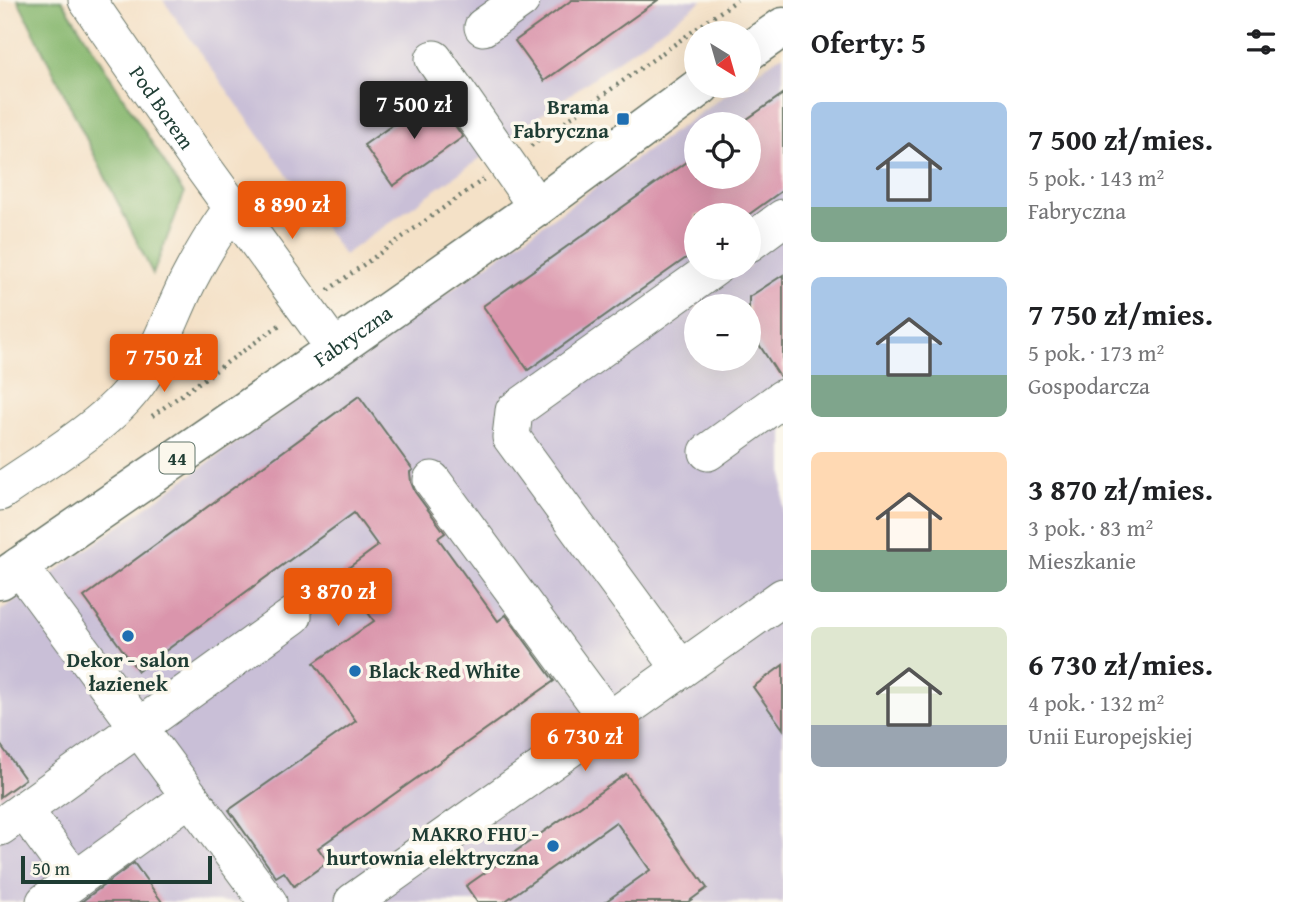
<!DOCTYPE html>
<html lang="pl">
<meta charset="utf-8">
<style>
body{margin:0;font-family:"Gentium Book Plus",serif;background:#f6f6f6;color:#202124;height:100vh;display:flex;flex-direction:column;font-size:26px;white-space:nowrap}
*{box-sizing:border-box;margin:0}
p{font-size:23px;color:#757577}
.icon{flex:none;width:38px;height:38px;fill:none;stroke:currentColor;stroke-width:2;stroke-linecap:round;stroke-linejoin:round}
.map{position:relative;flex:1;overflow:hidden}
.sheet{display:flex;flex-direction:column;background:#fff;width:525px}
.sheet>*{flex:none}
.needle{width:46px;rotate:143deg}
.tools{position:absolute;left:684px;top:21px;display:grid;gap:14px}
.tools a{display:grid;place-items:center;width:77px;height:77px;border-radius:50%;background:#fff;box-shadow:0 7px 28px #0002;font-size:35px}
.scale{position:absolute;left:21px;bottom:18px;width:191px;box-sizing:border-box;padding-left:7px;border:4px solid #1f3d34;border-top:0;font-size:19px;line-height:24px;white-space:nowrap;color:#1f3d34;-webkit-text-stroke:5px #fbf7ec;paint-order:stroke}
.price{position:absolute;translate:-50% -60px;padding:0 16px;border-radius:7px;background:#ea580c;color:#fff;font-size:23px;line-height:46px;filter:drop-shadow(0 2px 4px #0008)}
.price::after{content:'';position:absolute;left:50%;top:42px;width:21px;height:16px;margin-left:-10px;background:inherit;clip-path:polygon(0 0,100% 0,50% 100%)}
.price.active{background:#222;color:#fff}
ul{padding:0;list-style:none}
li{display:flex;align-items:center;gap:21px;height:175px;padding:0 28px}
li span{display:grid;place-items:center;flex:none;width:196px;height:140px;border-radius:10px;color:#555}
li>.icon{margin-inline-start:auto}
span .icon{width:84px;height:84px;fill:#fffc;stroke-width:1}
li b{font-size:30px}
h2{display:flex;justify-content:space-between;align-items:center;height:84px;padding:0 28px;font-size:30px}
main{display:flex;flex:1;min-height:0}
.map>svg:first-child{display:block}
.industrial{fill:#c9bfd7;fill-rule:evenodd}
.forest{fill:#8ab972;stroke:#547b53;stroke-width:2}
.building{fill:#da95ac}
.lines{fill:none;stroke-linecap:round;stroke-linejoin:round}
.minor-casing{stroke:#6a7667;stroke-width:39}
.major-casing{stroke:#6a7667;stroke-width:41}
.path{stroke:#6a7667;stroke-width:4.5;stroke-dasharray:2 5;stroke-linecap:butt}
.minor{stroke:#fff;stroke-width:37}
.major{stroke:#fff;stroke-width:38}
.poi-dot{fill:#1f6fb2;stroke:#fbf7ec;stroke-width:2.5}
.labels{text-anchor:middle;stroke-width:7;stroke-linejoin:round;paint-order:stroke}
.shield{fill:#fbf7ec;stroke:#61756b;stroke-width:2}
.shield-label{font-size:19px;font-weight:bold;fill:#1f3d34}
.street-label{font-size:21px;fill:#1f3d34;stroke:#fbf7ec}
.poi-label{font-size:21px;font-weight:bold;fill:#1f3d34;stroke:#fbf7ec;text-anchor:end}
</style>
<main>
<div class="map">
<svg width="783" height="902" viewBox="0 0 783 902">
<rect width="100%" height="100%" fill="#fbf7ec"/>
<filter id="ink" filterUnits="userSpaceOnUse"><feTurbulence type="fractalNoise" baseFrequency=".0143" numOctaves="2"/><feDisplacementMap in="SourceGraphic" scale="14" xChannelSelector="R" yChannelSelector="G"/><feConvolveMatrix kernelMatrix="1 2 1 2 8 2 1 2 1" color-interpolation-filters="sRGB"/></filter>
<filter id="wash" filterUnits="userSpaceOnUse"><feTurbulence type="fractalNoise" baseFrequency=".00686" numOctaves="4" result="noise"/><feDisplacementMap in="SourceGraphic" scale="28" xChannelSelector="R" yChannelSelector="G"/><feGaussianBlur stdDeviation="1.57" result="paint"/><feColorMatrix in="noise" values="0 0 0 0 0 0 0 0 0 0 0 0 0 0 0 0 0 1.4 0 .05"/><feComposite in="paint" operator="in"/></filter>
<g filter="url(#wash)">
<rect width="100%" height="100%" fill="#f4e1c7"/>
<path class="industrial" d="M 163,0 L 703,0 L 344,255 Z
M 783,54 L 783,902 L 0,902 L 0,611 L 738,86 L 749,86 L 749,78 ZM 696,124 L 749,124 L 749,177 L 696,177 ZM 696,215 L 749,215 L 749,268 L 696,268 ZM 696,306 L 749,306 L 749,359 L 696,359 Z"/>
<path class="forest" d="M 18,0 L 62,0 L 184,194 L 153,274 Z"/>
<g id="blocks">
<path class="building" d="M 572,0 L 658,0 L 544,81 L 515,41 Z
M 783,94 L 783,190 L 748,215 L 696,215 L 696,251 L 528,370 L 483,306 L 696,155 L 696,177 L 749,177 L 749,124 L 740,124 Z
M 434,96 L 463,137 L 393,186 L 364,145 Z
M 783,275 L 783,377 L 780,377 L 749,329 L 749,297 Z
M 359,396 L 413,470 L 410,472 L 411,482 L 415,492 L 445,533 L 438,538 L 498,621 L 506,615 L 554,681 L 318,848 L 328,862 L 294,886 L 284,872 L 276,877 L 229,810 L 356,721 L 314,663 L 374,621 L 340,574 L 378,546 L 354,513 L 138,671 L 84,597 Z
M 783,665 L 783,729 L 753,687 Z
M 0,744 L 25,779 L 0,797 Z
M 626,774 L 707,888 L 688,902 L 605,902 L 650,870 L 616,822 L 504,902 L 477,902 L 466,886 Z
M 134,863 L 162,902 L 81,902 Z"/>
</g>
</g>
<g filter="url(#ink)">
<use href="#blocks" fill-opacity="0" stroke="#6a7667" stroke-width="2"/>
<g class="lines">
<defs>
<g id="minor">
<path id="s1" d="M 87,0 L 200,163 L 335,349"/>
<path d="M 483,27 L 521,0"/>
<path d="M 434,59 L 537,207"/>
<path d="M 749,243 L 783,218"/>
<path d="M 708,452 L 783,398"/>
<path d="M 432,480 L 609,720"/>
<path d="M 0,492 C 44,461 107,426 138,382 C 160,351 171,315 188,281 C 201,256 215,231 233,208"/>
<path d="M 19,566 L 268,902"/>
<path d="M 681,669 L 511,437 L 514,411 L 714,268"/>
<path d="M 24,810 L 75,880"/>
<path d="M 0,827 L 293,616"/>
<path d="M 45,902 L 190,797"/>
<path d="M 353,902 L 783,597"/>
</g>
<g id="major">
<path d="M 749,51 L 783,27"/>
<path id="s2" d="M 0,580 L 335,349 L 537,207 L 701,86"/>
</g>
</defs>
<use href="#minor" class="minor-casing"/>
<use href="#major" class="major-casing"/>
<path class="path" d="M 531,146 L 737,0
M 328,290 L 484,179
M 152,416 L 281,324"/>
<use href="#minor" class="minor"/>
<use href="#major" class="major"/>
</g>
</g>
<g class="poi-dot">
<rect x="616" y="112" width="14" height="14" rx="3.5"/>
<circle cx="128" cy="636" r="7"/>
<circle cx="355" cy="671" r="7"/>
<circle cx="553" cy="846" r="7"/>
</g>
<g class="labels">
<rect class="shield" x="159.5" y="442.5" width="35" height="31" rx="5"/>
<g class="shield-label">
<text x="177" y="465">44</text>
</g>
<g class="street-label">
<text dy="7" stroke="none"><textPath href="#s1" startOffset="131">Pod Borem</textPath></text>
<text dy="7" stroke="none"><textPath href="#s2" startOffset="429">Fabryczna</textPath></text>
</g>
<g class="poi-label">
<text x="609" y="114">Brama<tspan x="609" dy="24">Fabryczna</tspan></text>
<text x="128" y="667" text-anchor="middle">Dekor - salon<tspan x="128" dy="24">łazienek</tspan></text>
<text x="369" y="678" text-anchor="start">Black Red White</text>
<text x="539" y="841">MAKRO FHU -<tspan x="539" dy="24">hurtownia elektryczna</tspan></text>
</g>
</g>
</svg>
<div class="tools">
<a><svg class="needle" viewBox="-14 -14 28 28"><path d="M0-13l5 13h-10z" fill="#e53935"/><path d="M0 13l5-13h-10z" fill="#757577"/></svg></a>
<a><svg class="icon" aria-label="locate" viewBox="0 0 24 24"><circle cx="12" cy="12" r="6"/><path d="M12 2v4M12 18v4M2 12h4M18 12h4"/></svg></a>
<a>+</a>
<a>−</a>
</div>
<div class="scale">50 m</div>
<b class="price active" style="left:414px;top:141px">7 500 zł</b>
<b class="price" style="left:292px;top:241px">8 890 zł</b>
<b class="price" style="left:164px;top:394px">7 750 zł</b>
<b class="price" style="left:338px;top:628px">3 870 zł</b>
<b class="price" style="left:585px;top:773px">6 730 zł</b>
</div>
<section class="sheet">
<h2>Oferty: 5<svg class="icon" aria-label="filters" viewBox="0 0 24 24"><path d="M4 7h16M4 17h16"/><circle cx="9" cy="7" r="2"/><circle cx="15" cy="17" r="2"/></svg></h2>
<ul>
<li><span style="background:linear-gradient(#a9c7e8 75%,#7fa58c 0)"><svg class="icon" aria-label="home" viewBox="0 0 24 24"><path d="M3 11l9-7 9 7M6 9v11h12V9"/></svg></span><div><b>7 500 zł/mies.</b><p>5 pok. · 143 m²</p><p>Fabryczna</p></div></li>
<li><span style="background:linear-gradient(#a9c7e8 70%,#7fa58c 0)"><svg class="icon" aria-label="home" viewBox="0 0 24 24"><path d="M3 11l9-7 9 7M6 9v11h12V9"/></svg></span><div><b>7 750 zł/mies.</b><p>5 pok. · 173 m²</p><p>Gospodarcza</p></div></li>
<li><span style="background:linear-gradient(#ffd9b3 70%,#7fa58c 0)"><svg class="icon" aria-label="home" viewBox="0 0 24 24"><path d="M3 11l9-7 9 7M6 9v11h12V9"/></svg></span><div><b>3 870 zł/mies.</b><p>3 pok. · 83 m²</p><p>Mieszkanie</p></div></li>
<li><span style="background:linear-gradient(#dfe7d0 70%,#9aa5b1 0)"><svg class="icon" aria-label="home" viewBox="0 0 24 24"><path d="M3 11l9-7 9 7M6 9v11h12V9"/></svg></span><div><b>6 730 zł/mies.</b><p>4 pok. · 132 m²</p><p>Unii Europejskiej</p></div></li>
</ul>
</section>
</main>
